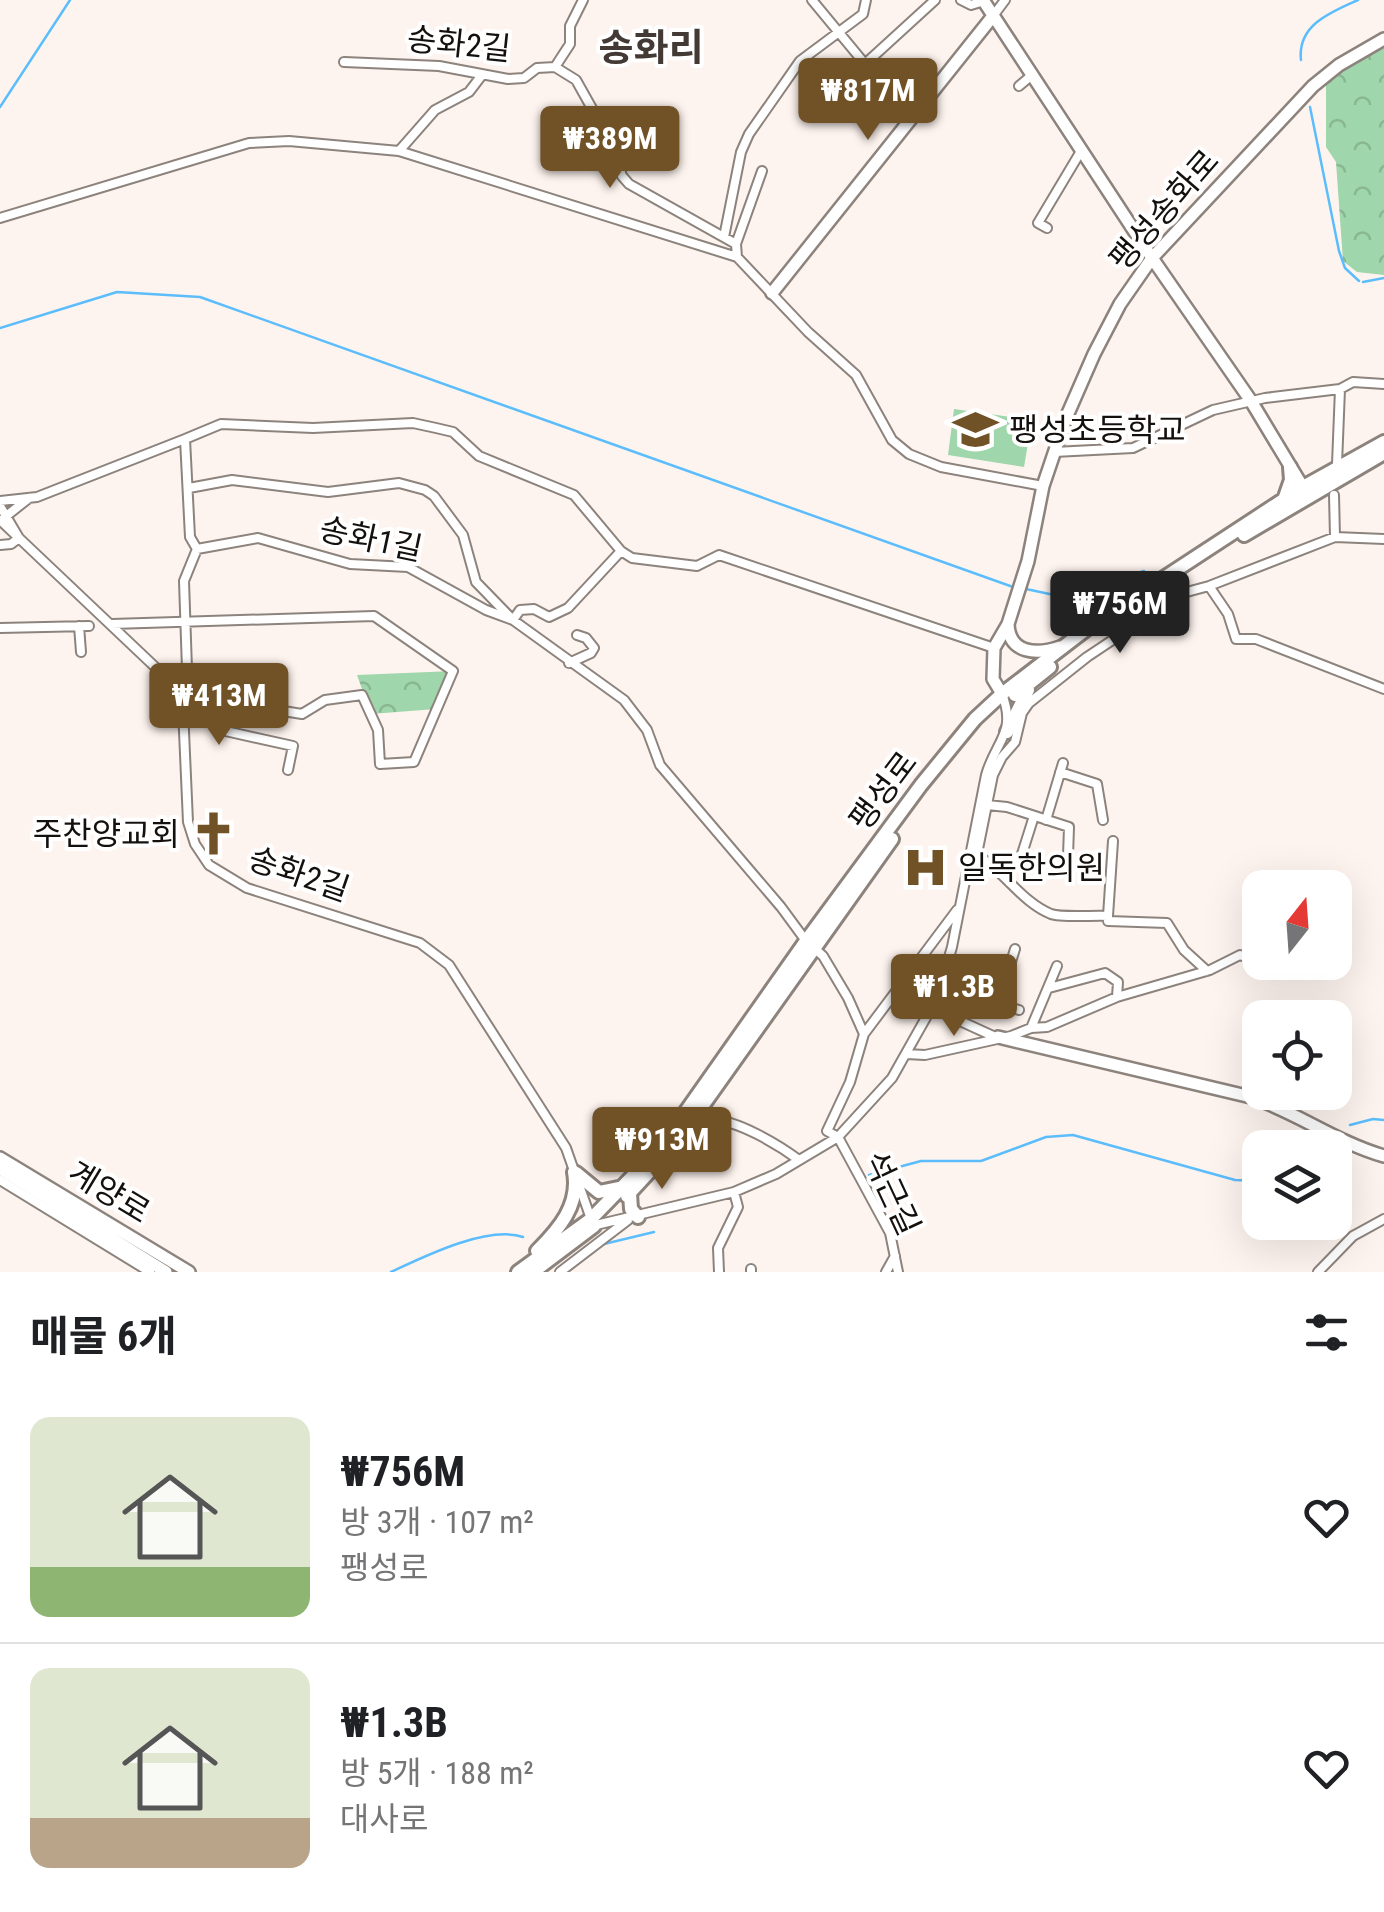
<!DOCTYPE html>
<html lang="ko">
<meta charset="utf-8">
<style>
body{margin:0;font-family:"Roboto Condensed","Noto Sans KR",sans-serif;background:#f2f2f2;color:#202124;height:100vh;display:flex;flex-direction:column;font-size:38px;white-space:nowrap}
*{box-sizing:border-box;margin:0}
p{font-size:32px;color:#757577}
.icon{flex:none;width:55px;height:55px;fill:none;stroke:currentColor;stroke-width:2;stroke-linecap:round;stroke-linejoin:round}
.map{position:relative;height:1272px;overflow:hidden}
.sheet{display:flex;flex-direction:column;background:#fff;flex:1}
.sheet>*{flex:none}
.needle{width:65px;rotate:17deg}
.fabs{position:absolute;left:1242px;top:870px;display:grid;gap:20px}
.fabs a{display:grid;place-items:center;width:110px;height:110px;border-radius:20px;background:#fff;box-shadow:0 10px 40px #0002;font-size:50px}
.price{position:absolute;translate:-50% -85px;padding:0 22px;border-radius:10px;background:#705226;color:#fff;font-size:32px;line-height:65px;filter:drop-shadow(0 2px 5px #0008)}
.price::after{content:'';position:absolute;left:50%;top:60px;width:30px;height:22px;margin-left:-15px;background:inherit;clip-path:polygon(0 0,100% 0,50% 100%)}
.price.current{background:#222;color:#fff}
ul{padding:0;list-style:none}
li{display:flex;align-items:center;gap:30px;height:250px;padding:0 30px}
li+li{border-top:2px solid #e0e0e0}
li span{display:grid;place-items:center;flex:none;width:280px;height:200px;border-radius:20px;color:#555}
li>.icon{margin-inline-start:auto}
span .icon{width:120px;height:120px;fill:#fffc;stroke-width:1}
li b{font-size:42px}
h2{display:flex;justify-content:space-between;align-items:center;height:120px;padding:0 30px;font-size:42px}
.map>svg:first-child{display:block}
.green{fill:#9fd6ab}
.forest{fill:url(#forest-crowns)}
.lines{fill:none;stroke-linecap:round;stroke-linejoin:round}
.stream{stroke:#5cbdfd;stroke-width:2.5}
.street-casing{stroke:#8d837d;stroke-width:12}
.secondary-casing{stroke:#8d837d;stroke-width:16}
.primary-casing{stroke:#8d837d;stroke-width:18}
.street{stroke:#fff;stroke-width:8}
.secondary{stroke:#fff;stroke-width:11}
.primary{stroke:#fff;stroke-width:12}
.labels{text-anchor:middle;stroke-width:8;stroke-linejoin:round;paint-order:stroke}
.street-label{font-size:32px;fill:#14100e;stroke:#fff}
.poi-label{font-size:32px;fill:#14100e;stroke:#fff;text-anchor:start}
.quarter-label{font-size:38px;font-weight:bold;fill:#433a35;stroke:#fff}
</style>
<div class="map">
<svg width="1384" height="1272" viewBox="0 0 1384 1272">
<defs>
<pattern id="forest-crowns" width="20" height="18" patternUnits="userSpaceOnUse" patternTransform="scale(2.5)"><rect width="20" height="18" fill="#9fd6ab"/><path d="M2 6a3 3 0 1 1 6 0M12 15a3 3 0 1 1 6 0" fill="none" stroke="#88b792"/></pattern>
</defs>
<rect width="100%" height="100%" fill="#fef4ef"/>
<path class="green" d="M 954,409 L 1032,420 L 1024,467 L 948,455 Z"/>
<path class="forest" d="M 1384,47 L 1384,275 L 1357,272 L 1343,261 L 1336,162 L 1326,147 L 1326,78 Z
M 453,671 L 436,709 L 371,714 L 357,675 Z"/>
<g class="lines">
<path class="stream" d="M 1301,60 C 1297,25 1331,12 1358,0
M 0,107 L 70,0
M 1310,107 L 1339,251 L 1345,268 L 1359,281
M 1363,282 L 1384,278
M 0,328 L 117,292 L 200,297 L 1013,587
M 1026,589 L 1087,602 L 1120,578 L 1144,571
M 1350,1125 L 1373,1119 L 1384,1120
M 869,1175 L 921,1161 L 981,1161 L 1046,1137 L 1073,1135 L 1235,1180 L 1260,1181
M 604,1244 L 654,1232
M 391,1272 C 425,1256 488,1225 523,1237"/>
<defs>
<path id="street" d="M 812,0 L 865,64 L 935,0
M 961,0 L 971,5 L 984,1
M 993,16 L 1005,0
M 344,62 L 439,66 L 508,79 L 524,78 L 537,68 L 555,67 L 576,80 L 613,146 L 622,176 L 629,184 L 736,244 L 737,257
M 555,67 L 570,44 L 570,26 L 583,0
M 1019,86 L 1032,75
M 399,151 L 435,110 L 469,92 L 482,75
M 0,218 L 249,143 L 289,141 L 399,151 L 737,257 L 808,332 L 856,375 L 892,440 L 909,454 L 941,467 L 1043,486
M 1047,228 L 1038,223 L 1081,151
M 724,237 L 741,152 L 749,134 L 800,61 L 863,14 L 866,0
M 736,244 L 762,171
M 185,439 L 221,424 L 313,428 L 413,423 L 436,428 L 453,432 L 479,456 L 574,495 L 621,551 L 632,558 L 697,566 L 719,555 L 994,648
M 1054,452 L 1133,448 L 1213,410 L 1265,398 L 1340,389 L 1353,382 L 1384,384
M 1337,464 L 1340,389
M 189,488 L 232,480 L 328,492 L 399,483 L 425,490 L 434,496 L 463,535 L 476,582 L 513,620 L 520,610 L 534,609 L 549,617 L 568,608 L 621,551
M 1334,495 L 1335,537
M 0,501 L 37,497 L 185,439 L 190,537 L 197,549 L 258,538 L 350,564 L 408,567 L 486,610 L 513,620 L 624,700 L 647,730 L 660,765 L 781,907 L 806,941 L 823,956 L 848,998 L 864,1034 L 850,1082 L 827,1131 L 838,1137 L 890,1233 L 898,1272
M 0,506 L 19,538 L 172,683 L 183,709 L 188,822 L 195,844 L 209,865 L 247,888 L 420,943 L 449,965 L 566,1148 L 591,1219 L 596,1225 L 734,1192 L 776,1174 L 838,1137 L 892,1078 L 937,998 L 952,947 L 986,775 C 996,740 1017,733 1002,694
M 5,517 L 29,498
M 0,520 L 19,538 L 11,544 L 0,545
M 1335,537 L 1384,539
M 1209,586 L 1228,614 L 1236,639 L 1256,639 L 1384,689
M 112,624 L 374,616 L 453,671 L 414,762 L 380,764 L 378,730 L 362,695 L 325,700 L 302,714 L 227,702 L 180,699
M 79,626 L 81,652
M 0,628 L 89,626
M 569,663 L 591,653 L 594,648 L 586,638 L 577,635
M 188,699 L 184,581 L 197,549
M 227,702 L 221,730 L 293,746 L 288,770
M 1060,772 L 1097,784 L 1103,820
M 987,805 L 1007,807 L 1069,827 L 1068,856 L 1064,870
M 1046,820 L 1063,763
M 975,854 C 1003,869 1021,902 1051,914 C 1062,918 1095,915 1108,916 L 1113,841
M 977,854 L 993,775 L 1002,757 L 1015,742 L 1022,713 L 1029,703 L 1087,657 L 1183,593 L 1209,586 L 1335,537
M 1021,857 L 1034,816
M 1108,916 L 1108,921 L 1167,923 L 1184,950 L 1207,971
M 1015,949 L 998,1004 L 1019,1010
M 947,963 L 1005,981
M 1049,988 L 1105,973 L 1118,982 L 1117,997
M 937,998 L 958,1020 L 993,1036
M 1031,1028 L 1057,966
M 864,1034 L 957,910
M 906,1054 L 925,1055 L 1011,1036 L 1031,1028 L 1047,1027 L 1117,997 L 1210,970 L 1240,955 L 1248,958
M 711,1120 C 736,1119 779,1145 799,1160
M 0,1180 L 150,1272
M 751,1269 L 751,1272
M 560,1272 L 628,1220
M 719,1272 L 718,1248 L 738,1207 L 734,1192
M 886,1272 L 895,1256
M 1318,1272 L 1353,1236 L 1384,1219"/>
<path id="secondary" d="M 983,0 L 1152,258 L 1251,401 L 1307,494
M 772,293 L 993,16
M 1008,624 C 1009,654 1037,655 1060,647
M 1002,694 L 993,679 L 994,648 L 1008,624 L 1028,561 L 1043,486 L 1066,418 L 1094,354 L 1120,304 L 1152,258 L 1313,86 L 1339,65 L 1384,39
M 998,1037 L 1251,1097 C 1298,1113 1336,1142 1384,1156
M 0,1158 L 189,1272
M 0,1169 L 166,1272"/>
<path id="primary" d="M 1285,497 L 1291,480 L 1290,467
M 1244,535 L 1384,453
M 1015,695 L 1050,667
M 1007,732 L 1028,690
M 576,1173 L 599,1192 L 623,1187
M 630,1193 L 631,1209 L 638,1217
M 627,1196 L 676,1143 L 892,839
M 537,1251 C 559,1229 580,1205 574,1172
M 518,1272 L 591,1219 L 661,1147 L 806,941 L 921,785 L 975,719 L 1002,694 L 1089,627 L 1303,487 L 1384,442
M 533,1272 L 594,1226"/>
</defs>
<use href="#street" class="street-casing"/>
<use href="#secondary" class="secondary-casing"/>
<use href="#primary" class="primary-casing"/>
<use href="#street" class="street"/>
<use href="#secondary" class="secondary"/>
<use href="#primary" class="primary"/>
</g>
<defs>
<symbol id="school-bare" viewBox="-9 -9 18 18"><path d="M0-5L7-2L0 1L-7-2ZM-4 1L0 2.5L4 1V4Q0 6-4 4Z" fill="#705226" stroke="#fff" stroke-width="2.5" paint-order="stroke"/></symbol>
<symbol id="church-bare" viewBox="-9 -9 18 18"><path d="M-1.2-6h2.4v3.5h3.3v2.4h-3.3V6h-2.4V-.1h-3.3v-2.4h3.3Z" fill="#705226" stroke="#fff" stroke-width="2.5" paint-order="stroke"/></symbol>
<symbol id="hospital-bare" viewBox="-9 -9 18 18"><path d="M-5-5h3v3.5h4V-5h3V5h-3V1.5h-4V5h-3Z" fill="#705226" stroke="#fff" stroke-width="2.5" paint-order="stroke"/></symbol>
</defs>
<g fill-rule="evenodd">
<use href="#school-bare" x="944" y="398" width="63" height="63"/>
<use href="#church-bare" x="182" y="802" width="63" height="63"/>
<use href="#hospital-bare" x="894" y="836" width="63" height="63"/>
</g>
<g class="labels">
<g class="street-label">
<text transform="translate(459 44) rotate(6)" y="11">송화2길</text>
<text transform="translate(1164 210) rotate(-49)" y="11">팽성송화로</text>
<text transform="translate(371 539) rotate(12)" y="11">송화1길</text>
<text transform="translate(883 791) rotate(-53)" y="11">팽성로</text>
<text transform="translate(299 874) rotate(19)" y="11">송화2길</text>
<text transform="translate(109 1192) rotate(31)" y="11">계양로</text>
<text transform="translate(892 1193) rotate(65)" y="11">석근길</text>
</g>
<g class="poi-label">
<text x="1009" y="441">팽성초등학교</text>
<text x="180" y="845" text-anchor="end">주찬양교회</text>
<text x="958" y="879">일독한의원</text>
</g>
<g class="quarter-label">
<text x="651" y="61">송화리</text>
</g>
</g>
</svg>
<div class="fabs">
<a><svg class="needle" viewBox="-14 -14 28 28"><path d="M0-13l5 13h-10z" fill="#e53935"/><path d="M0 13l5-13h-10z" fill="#757577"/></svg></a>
<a><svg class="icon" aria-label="locate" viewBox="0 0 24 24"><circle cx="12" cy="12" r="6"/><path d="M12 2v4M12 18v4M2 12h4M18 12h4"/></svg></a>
<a><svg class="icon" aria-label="layers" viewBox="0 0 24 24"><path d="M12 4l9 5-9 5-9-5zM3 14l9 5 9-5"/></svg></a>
</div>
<b class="price" style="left:868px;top:143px">₩817M</b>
<b class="price" style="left:610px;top:191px">₩389M</b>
<b class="price current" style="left:1120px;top:656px">₩756M</b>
<b class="price" style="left:219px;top:748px">₩413M</b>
<b class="price" style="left:954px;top:1039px">₩1.3B</b>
<b class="price" style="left:662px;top:1192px">₩913M</b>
</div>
<section class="sheet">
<h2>매물 6개<svg class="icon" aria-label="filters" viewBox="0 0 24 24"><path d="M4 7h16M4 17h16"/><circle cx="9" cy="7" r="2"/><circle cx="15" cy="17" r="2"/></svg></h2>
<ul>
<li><span style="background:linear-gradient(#dfe7d0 75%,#8fb573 0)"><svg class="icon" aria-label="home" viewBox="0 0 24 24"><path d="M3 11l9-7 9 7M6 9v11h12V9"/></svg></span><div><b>₩756M</b><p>방 3개 · 107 m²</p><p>팽성로</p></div><svg class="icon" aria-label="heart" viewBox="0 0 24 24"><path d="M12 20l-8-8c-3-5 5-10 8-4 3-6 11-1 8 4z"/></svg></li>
<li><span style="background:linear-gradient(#dfe7d0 75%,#b9a48a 0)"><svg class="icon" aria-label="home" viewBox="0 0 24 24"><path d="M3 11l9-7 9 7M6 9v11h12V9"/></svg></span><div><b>₩1.3B</b><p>방 5개 · 188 m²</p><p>대사로</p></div><svg class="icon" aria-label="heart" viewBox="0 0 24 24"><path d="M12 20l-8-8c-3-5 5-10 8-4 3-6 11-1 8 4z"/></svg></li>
</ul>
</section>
